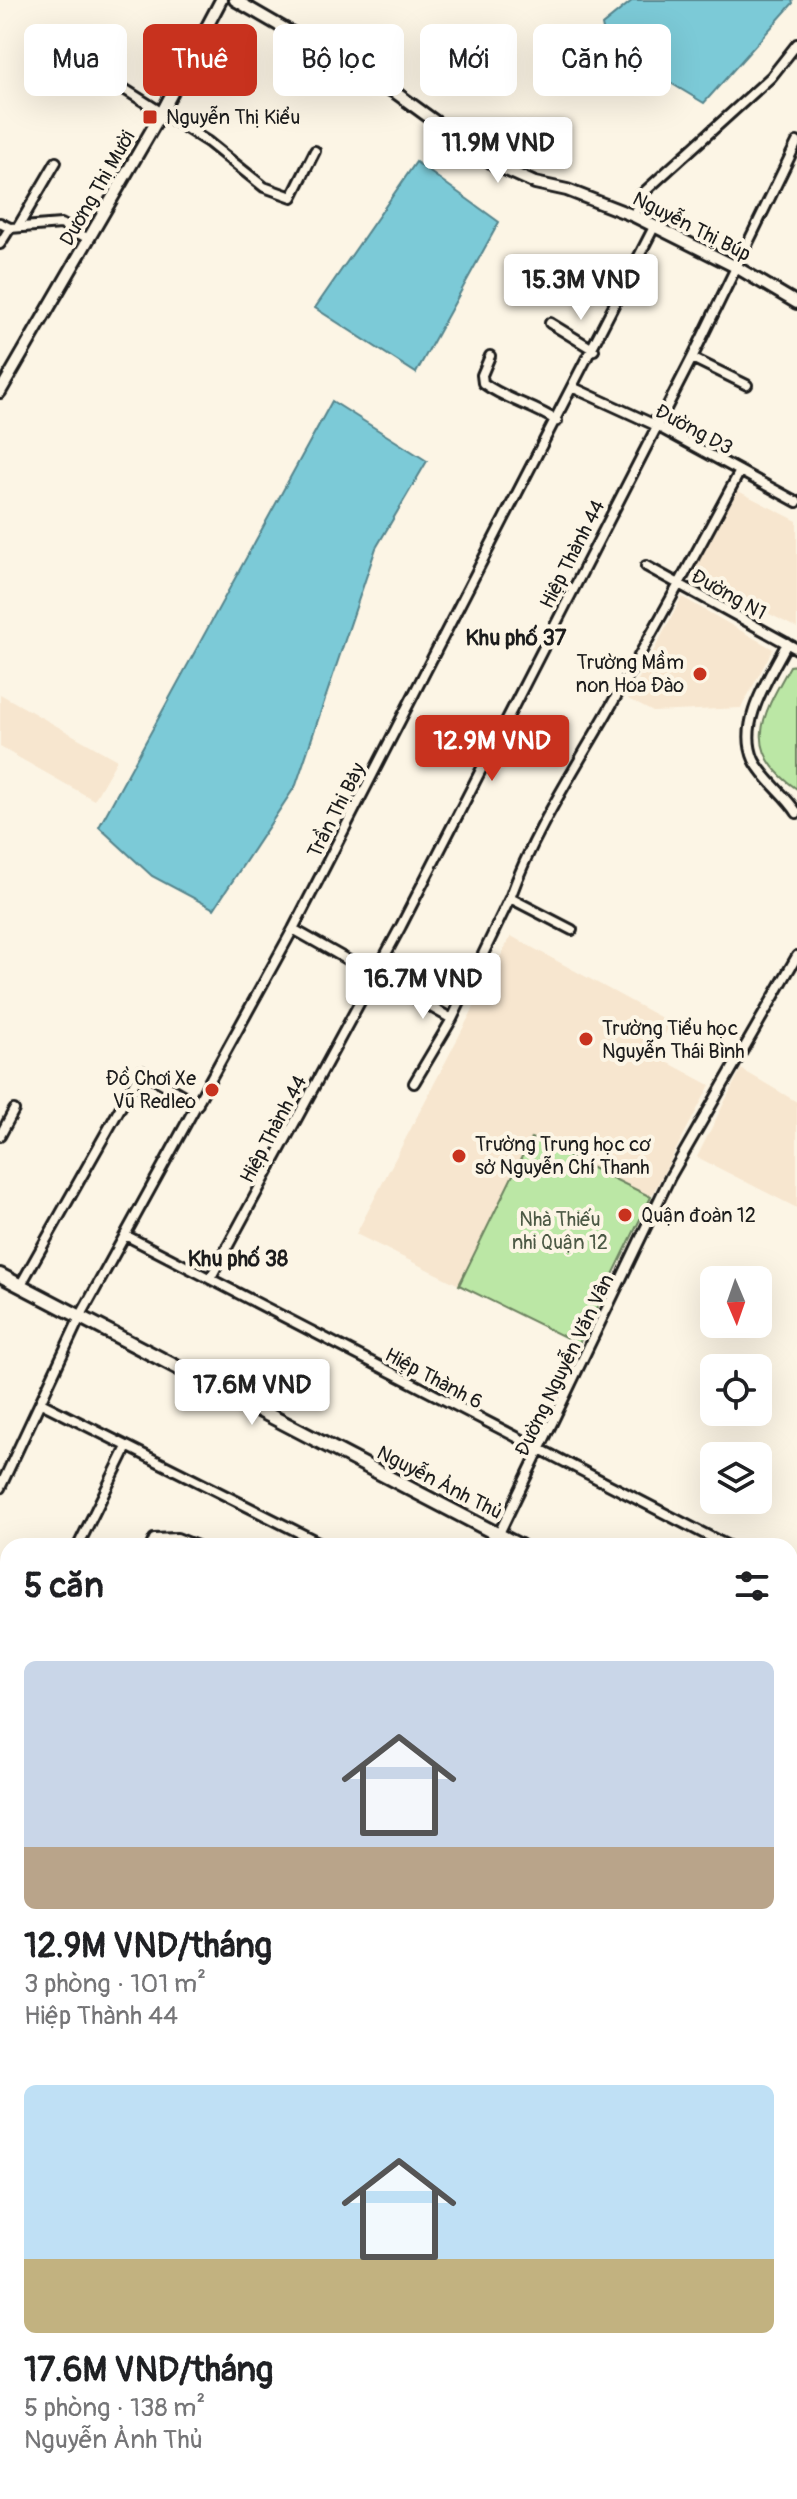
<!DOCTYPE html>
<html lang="vi">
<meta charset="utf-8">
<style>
body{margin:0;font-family:Pangolin,sans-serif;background:#f2f2f2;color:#202124;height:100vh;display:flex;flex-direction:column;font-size:30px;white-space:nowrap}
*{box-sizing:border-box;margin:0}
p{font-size:26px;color:#757577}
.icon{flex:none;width:44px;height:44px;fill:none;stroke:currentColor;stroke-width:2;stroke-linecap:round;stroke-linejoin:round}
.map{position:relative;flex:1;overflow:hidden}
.drawer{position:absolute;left:0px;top:1538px;width:798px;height:962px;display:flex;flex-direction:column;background:#fff;border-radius:24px 24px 0 0;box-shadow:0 8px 32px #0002}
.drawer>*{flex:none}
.top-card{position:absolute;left:24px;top:24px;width:750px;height:72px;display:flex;gap:16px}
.needle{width:52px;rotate:178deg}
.tools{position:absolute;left:700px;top:1266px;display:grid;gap:16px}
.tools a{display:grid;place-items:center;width:72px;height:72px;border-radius:12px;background:#fff;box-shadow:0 8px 32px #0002;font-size:40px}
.price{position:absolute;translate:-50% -68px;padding:0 18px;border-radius:8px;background:#fff;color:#222;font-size:26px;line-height:52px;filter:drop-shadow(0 2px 4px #0008)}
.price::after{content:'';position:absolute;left:50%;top:48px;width:24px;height:18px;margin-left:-12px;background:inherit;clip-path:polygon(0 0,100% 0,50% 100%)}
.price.active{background:#c8321e;color:#fff}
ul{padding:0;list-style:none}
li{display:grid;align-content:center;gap:16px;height:424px;padding:0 24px}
li span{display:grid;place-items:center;height:248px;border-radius:12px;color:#555}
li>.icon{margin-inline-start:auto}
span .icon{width:144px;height:144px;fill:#fffc;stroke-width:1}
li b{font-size:34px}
h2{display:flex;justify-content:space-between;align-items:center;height:96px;padding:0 24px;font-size:34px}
.pill{padding:0 28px;border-radius:12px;background:#fff;box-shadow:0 8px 32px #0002;font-size:28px;line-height:72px}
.pill.active{background:#c8321e;color:#fff}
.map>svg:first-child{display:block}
.built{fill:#f7e6cf}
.green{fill:#bbe7a5;stroke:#6c8260;stroke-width:2}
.water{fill:#7bcad7;stroke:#55848c;stroke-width:2}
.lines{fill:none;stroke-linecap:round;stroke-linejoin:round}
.minor-casing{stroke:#1c1c1c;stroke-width:14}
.tertiary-casing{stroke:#1c1c1c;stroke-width:16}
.secondary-casing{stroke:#1c1c1c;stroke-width:18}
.minor{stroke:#fcf5e5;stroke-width:8}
.tertiary{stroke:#fcf5e5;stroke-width:10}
.secondary{stroke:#fcf5e5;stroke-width:12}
.poi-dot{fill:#c8321e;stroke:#fcf5e5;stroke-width:3}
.labels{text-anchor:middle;stroke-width:8;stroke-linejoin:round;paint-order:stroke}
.poi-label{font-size:20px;fill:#1c1c1c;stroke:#fcf5e5;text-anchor:start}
.street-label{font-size:20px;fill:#1c1c1c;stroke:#fcf5e5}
.park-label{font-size:20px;fill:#4c5945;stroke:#fcf5e5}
.neighbourhood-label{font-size:22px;font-weight:bold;fill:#1c1c1c;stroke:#fcf5e5}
</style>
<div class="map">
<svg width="797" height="2499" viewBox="0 0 797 2499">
<rect width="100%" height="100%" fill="#fcf5e5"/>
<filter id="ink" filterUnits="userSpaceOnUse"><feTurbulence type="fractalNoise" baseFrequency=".0125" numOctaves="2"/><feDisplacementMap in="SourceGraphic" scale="16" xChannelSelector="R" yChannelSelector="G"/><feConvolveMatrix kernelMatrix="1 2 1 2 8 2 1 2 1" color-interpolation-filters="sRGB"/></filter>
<g filter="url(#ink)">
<path class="built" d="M 738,491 L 797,521 L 797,628 L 695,576 L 693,568 L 731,494 Z
M 682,597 L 773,649 L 741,708 L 653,712 L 628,699 Z
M 0,694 L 117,760 L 94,800 L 0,747 Z
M 511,936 L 671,1023 L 654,1055 L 710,1085 L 651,1197 L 531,1139 L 459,1285 L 356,1234 Z
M 741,1069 L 797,1102 L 797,1208 L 697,1157 Z
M 8,1840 L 8,2016 L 0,2012 L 0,1858 Z
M 790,1856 L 797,1860 L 797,2302 L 790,2301 Z"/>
<path class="green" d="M 797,665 L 797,789 C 740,750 763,714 790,666 Z
M 531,1138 L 651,1197 L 579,1344 L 459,1285 Z"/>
<path class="water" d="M 633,0 L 792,0 L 793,3 L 704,103 L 606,44 L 602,25 Z
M 416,162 L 499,222 L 416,373 L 315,308 Z
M 332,401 L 427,461 L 376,548 L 296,785 L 214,909 L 152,876 L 99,827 Z"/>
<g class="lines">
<defs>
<path id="minor" d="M 72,56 L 208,142 L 264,187 L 292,197 L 315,151
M 634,216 L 641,195 L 771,77 L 797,44
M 0,223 L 10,228 L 61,224 L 87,238
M 18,227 L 56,162
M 0,244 L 10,228
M 550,323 L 594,350
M 490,356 L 482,375 L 483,383 C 506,400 533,405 557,421
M 692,358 L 747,385
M 574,388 L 655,425 L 797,502
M 646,566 L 797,649
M 787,643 C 770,677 737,721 754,760 C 764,780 785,794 797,813
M 293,929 L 452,1019 L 414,1083
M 572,930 L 510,898 C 533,834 570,777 604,718 C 650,637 696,554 740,471
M 452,1019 L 510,898
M 0,1136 L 14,1110
M 127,1236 L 728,1546
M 210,1279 L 401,926 L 692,358 L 797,142
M 20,1286 L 141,1071 L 198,1104
M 41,1403 L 326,1546
M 0,1488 L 80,1317 L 293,929 L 654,227
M 78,1546 L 127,1447
M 151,1546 L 154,1539 L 177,1538 L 197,1546
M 493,1546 L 670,1177 L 797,956
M 790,1576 L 797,1580
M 790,1607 L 797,1594
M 790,1636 L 797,1623
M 0,1696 L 8,1680
M 790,1790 L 797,1793
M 790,1869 L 797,1873
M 0,1883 L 8,1866
M 0,2077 L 8,2077
M 790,2154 L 797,2156
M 0,2239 L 8,2241
M 790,2363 L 797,2363
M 0,2393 L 8,2393
M 790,2437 L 797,2418
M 127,2499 L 130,2492
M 191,2499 L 194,2492
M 298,2499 L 301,2492
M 428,2499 L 430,2492
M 581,2499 L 583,2492
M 679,2499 L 680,2492
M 765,2499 L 768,2492"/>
<path id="tertiary" d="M 235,0 L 396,93 L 495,165 L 535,183 L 567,190 L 634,216 L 736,267 L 797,303
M 0,392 L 162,112 L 221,0"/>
<path id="secondary" d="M 0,1275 L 520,1546
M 790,1681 L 797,1685"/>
</defs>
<use href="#minor" class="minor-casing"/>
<use href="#tertiary" class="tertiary-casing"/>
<use href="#secondary" class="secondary-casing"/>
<use href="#minor" class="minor"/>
<use href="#tertiary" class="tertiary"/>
<use href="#secondary" class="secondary"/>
</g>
</g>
<g class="poi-dot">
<rect x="142" y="109" width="16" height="16" rx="4"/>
<circle cx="700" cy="674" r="8"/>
<circle cx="586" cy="1039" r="8"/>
<circle cx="212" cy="1090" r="8"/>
<circle cx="459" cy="1156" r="8"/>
<circle cx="625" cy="1215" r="8"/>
</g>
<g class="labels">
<g class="poi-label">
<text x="166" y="124">Nguyễn Thị Kiểu</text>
<text x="684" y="669" text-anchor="end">Trường Mầm<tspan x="684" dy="23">non Hoa Đào</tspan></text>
<text x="602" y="1035">Trường Tiểu học<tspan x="602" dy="23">Nguyễn Thái Bình</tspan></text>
<text x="196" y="1085" text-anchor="end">Đồ Chơi Xe<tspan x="196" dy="23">Vũ Redleo</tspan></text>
<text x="475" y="1151">Trường Trung học cơ<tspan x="475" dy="23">sở Nguyễn Chí Thanh</tspan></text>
<text x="641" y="1222">Quận đoàn 12</text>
</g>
<g class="street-label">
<text transform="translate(97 188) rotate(-60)" y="7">Dương Thị Mười</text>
<text transform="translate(692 226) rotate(27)" y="7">Nguyễn Thị Búp</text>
<text transform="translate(694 429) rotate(28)" y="7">Đường D3</text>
<text transform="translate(572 554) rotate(-63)" y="7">Hiệp Thành 44</text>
<text transform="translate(729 594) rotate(29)" y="7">Đường N1</text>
<text transform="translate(336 810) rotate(-63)" y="7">Trần Thị Bảy</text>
<text transform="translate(273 1129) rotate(-62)" y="7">Hiệp Thành 44</text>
<text transform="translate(564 1365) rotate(-64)" y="7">Đường Nguyễn Văn Vân</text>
<text transform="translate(434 1378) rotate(28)" y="7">Hiệp Thành 6</text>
<text transform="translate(440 1482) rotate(27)" y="7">Nguyễn Ảnh Thủ</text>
</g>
<g class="park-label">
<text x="560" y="1226">Nhà Thiếu<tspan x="560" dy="23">nhi Quận 12</tspan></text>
</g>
<g class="neighbourhood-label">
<text x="516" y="645">Khu phố 37</text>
<text x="238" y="1266">Khu phố 38</text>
</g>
</g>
</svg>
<div class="tools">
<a><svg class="needle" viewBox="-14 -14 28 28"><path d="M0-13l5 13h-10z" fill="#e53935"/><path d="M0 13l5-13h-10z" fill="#757577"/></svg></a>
<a><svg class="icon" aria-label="locate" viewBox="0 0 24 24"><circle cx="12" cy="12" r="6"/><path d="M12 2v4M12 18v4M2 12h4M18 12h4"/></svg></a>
<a><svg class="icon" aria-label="layers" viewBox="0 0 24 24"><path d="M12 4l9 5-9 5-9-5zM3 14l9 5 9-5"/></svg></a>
</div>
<b class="price" style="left:498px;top:185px">11.9M VND</b>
<b class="price" style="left:581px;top:322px">15.3M VND</b>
<b class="price active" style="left:492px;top:783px">12.9M VND</b>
<b class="price" style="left:423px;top:1021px">16.7M VND</b>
<b class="price" style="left:252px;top:1427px">17.6M VND</b>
<div class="top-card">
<a class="pill">Mua</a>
<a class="pill active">Thuê</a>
<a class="pill">Bộ lọc</a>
<a class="pill">Mới</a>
<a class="pill">Căn hộ</a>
</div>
<section class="drawer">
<h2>5 căn<svg class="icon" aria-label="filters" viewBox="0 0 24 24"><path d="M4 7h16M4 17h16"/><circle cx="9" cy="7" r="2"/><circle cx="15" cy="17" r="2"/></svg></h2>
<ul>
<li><span style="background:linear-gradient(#c9d6e8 75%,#b9a48a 0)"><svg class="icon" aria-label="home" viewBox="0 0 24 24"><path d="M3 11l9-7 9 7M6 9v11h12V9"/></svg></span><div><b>12.9M VND/tháng</b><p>3 phòng · 101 m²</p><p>Hiệp Thành 44</p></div></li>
<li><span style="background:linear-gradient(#bfe0f5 70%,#c2b280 0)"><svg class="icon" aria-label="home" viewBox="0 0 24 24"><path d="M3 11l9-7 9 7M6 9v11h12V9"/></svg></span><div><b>17.6M VND/tháng</b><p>5 phòng · 138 m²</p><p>Nguyễn Ảnh Thủ</p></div></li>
</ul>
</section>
</div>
